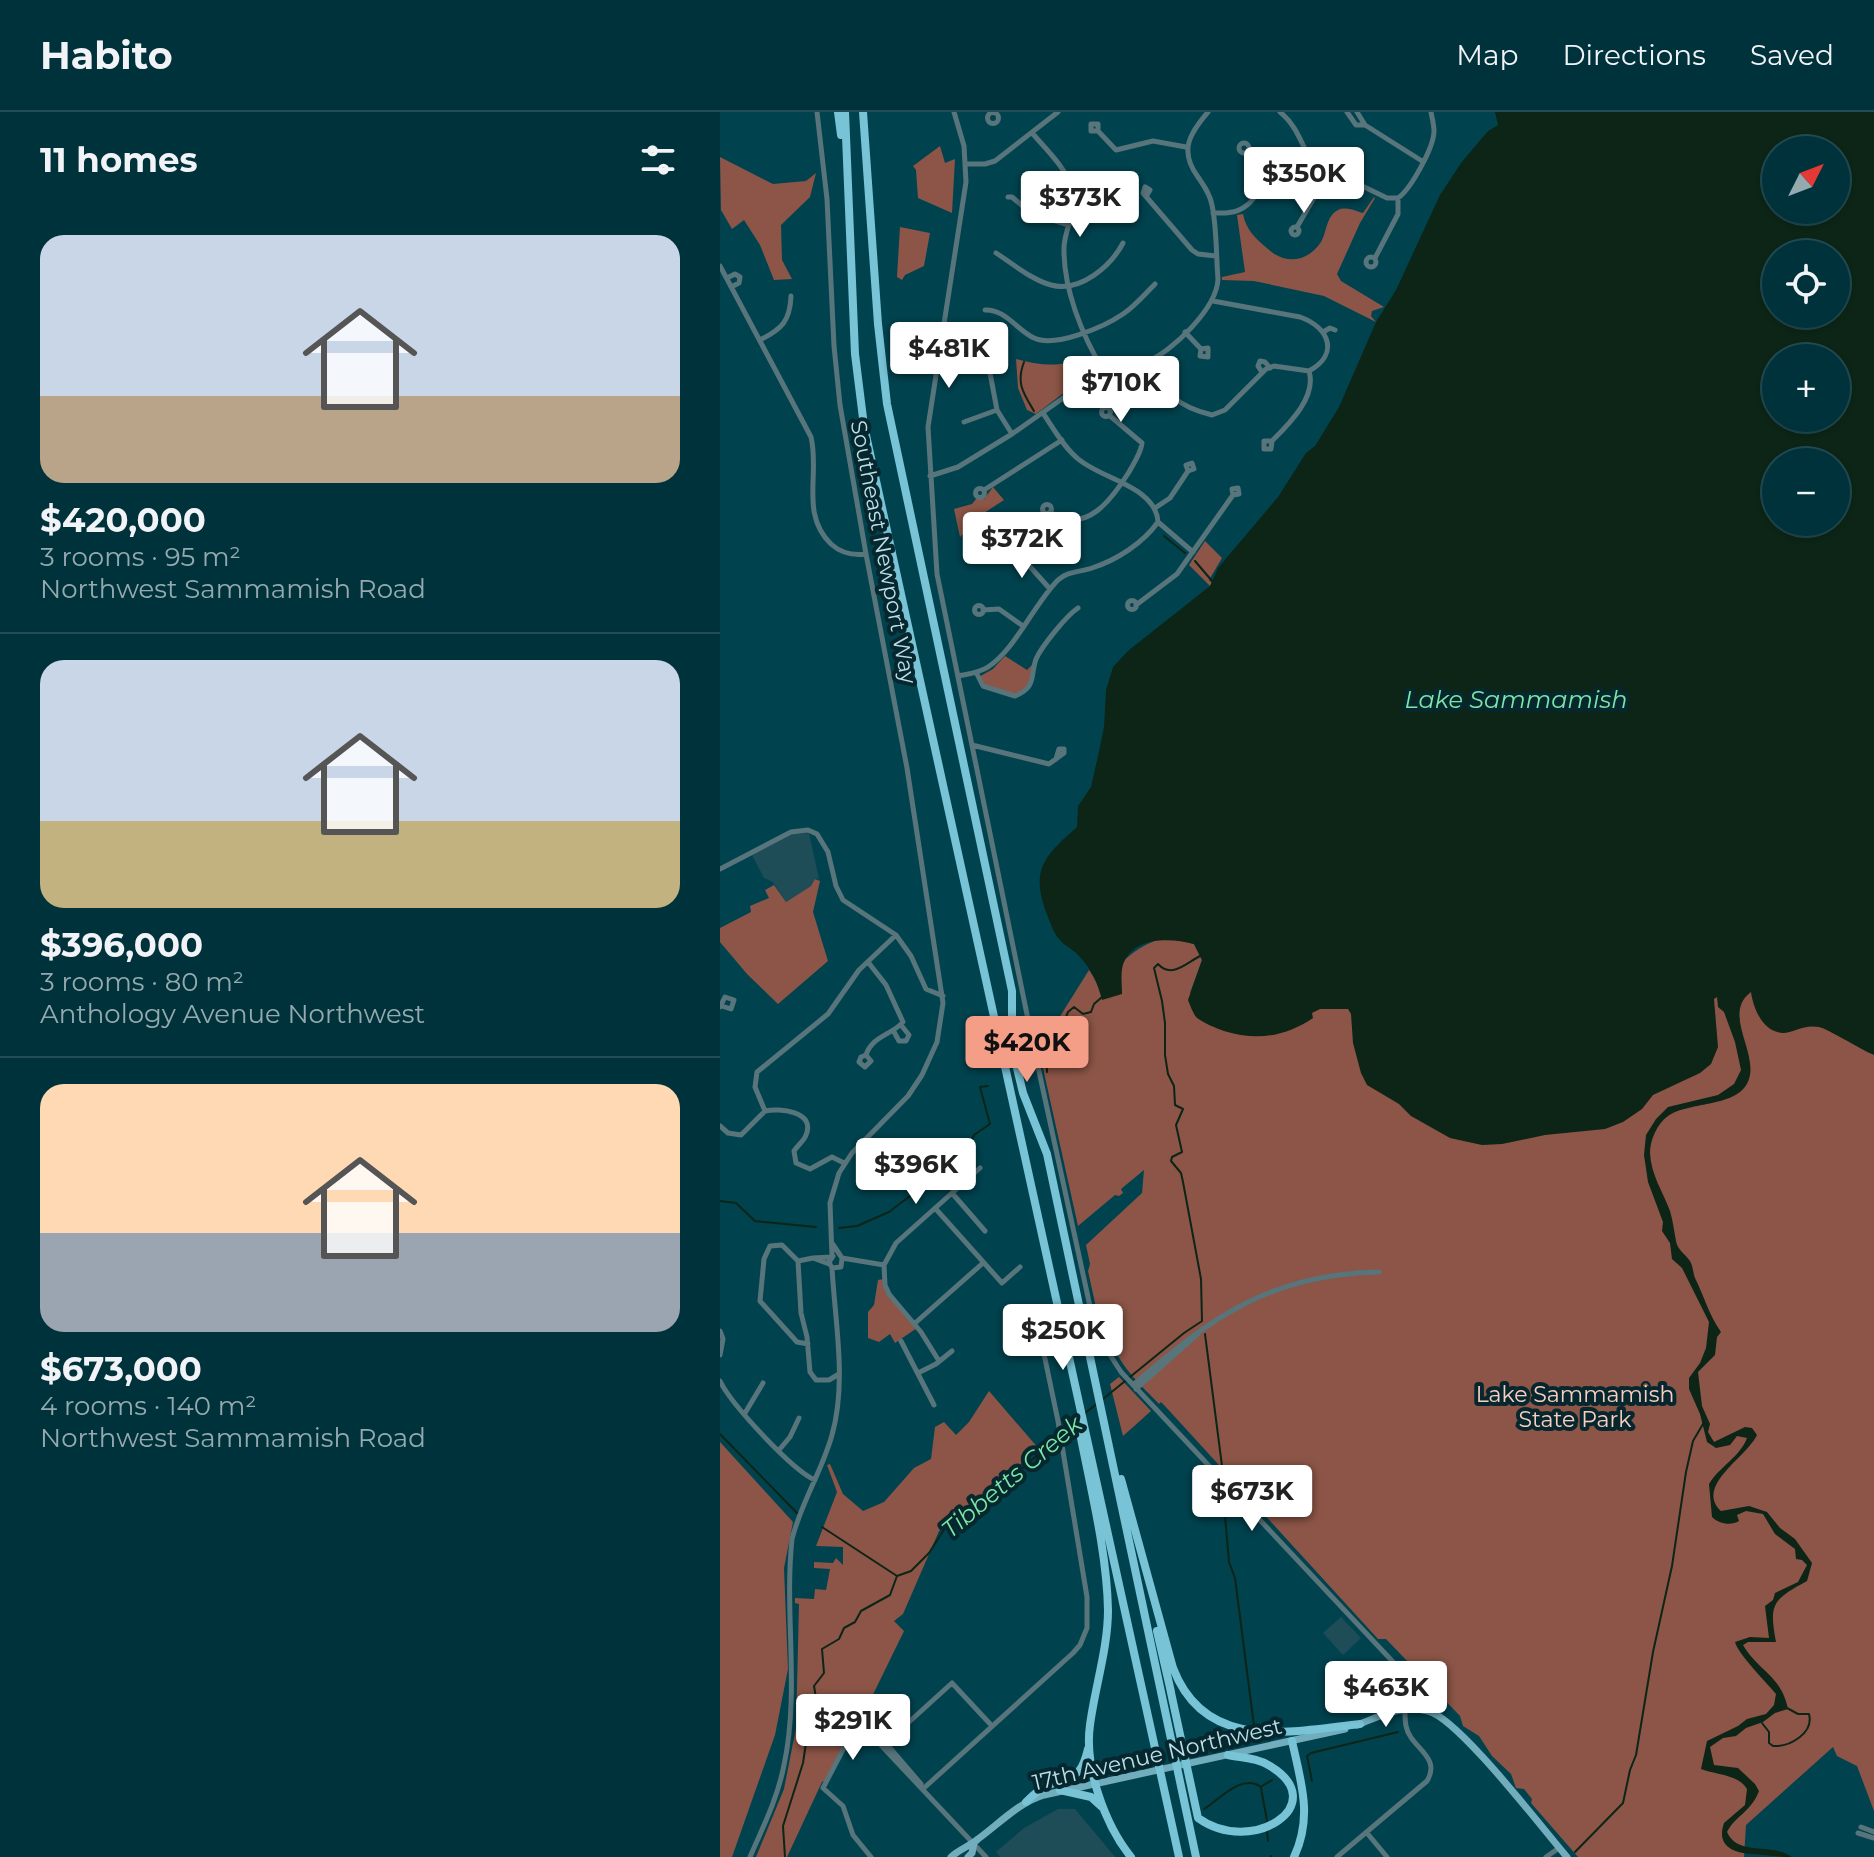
<!DOCTYPE html>
<meta charset="utf-8">
<style>
body{margin:0;font-family:Montserrat,sans-serif;background:#0e3e46;color:#f1f3f6;height:100vh;display:flex;flex-direction:column;font-size:30px;white-space:nowrap}
*{box-sizing:border-box;margin:0}
p{font-size:26px;color:#95aaaf}
.icon{flex:none;width:44px;height:44px;fill:none;stroke:currentColor;stroke-width:2;stroke-linecap:round;stroke-linejoin:round}
.map{position:relative;flex:1;overflow:hidden}
.drawer{display:flex;flex-direction:column;background:#00323b;width:720px}
.drawer>*{flex:none}
.needle{width:52px;rotate:48deg}
.buttons{position:absolute;left:1042px;top:24px;display:grid;gap:16px}
.buttons a{display:grid;place-items:center;width:88px;height:88px;border-radius:50%;background:#00323b;box-shadow:0 2px 6px #0004,0 0 0 2px #224d55;font-size:40px}
.price{position:absolute;translate:-50% -68px;padding:0 18px;border-radius:8px;background:#fff;color:#222;font-size:26px;line-height:52px;filter:drop-shadow(0 2px 4px #0008)}
.price::after{content:'';position:absolute;left:50%;top:48px;width:24px;height:18px;margin-left:-12px;background:inherit;clip-path:polygon(0 0,100% 0,50% 100%)}
.price.current{background:#f49e88;color:#111}
ul{padding:0;list-style:none}
li{display:grid;align-content:center;gap:16px;height:424px;padding:0 40px}
li+li{border-top:2px solid #224d55}
li span{display:grid;place-items:center;height:248px;border-radius:24px;color:#555}
li>.icon{margin-inline-start:auto}
span .icon{width:144px;height:144px;fill:#fffc;stroke-width:1}
li b{font-size:34px}
h2{display:flex;justify-content:space-between;align-items:center;height:96px;padding:0 40px;font-size:34px}
header{display:flex;align-items:center;gap:48px;box-sizing:border-box;height:112px;padding:0 40px;background:#00323b;border-bottom:2px solid #224d55}
header strong{font-size:38px}
nav{display:flex;gap:44px;margin-inline-start:auto;font-size:28px}
main{display:flex;flex:1;min-height:0}
.map>svg:first-child{display:block}
.built{fill:#1e4d57}
.green{fill:#8c5547}
.water{fill:#0c2516;fill-rule:evenodd}
.lines{fill:none;stroke-linecap:round;stroke-linejoin:round}
.stream{stroke:#0c2516;stroke-width:2}
.minor{stroke:#58757c;stroke-width:5}
.major{stroke:#71adbc;stroke-width:7}
.highway{stroke:#79c3d6;stroke-width:8}
.labels{text-anchor:middle;stroke-width:8;stroke-linejoin:round;paint-order:stroke}
.street-label{font-size:22px;fill:#bcdfe8;stroke:#06272e}
.park-label{font-size:22px;fill:#fccec2;stroke:#06272e}
.water-label{font-size:24px;font-style:italic;fill:#7be7a5;stroke:#06272e}
</style>
<header>
<strong>Habito</strong>
<nav><a>Map</a><a>Directions</a><a>Saved</a></nav>
</header>
<main>
<section class="drawer">
<h2>11 homes<svg class="icon" aria-label="filters" viewBox="0 0 24 24"><path d="M4 7h16M4 17h16"/><circle cx="9" cy="7" r="2"/><circle cx="15" cy="17" r="2"/></svg></h2>
<ul>
<li><span style="background:linear-gradient(#c9d6e8 65%,#b9a48a 0)"><svg class="icon" aria-label="home" viewBox="0 0 24 24"><path d="M3 11l9-7 9 7M6 9v11h12V9"/></svg></span><div><b>$420,000</b><p>3 rooms · 95 m²</p><p>Northwest Sammamish Road</p></div></li>
<li><span style="background:linear-gradient(#c9d6e8 65%,#c2b280 0)"><svg class="icon" aria-label="home" viewBox="0 0 24 24"><path d="M3 11l9-7 9 7M6 9v11h12V9"/></svg></span><div><b>$396,000</b><p>3 rooms · 80 m²</p><p>Anthology Avenue Northwest</p></div></li>
<li><span style="background:linear-gradient(#ffd9b3 60%,#9aa5b1 0)"><svg class="icon" aria-label="home" viewBox="0 0 24 24"><path d="M3 11l9-7 9 7M6 9v11h12V9"/></svg></span><div><b>$673,000</b><p>4 rooms · 140 m²</p><p>Northwest Sammamish Road</p></div></li>
</ul>
</section>
<div class="map">
<svg width="1154" height="1745" viewBox="0 0 1154 1745">
<rect width="100%" height="100%" fill="#00434f"/>
<path class="built" d="M 89,721 L 99,767 L 96,766 L 91,774 L 66,790 L 53,770 L 44,766 L 32,743 L 73,722 Z
M 621,1505 L 641,1526 L 623,1543 L 603,1521 Z
M 338,1697 L 355,1697 L 395,1745 L 280,1745 L 276,1740 L 304,1716 Z"/>
<path class="green" d="M 220,34 L 225,51 L 235,47 L 232,101 L 198,86 L 196,58 L 193,54 Z
M 0,45 L 53,72 L 86,69 L 96,61 L 90,85 L 61,113 L 62,148 L 72,167 L 54,168 L 40,133 L 24,108 L 12,117 L 1,98 Z
M 654,85 L 655,86 L 640,111 L 617,162 L 621,169 L 664,195 L 652,199 L 651,204 L 656,210 L 604,184 L 534,169 L 502,168 L 502,165 L 525,160 L 517,103 L 523,102 C 526,118 536,127 548,137 C 565,153 588,150 601,130 C 607,120 606,104 618,98 C 626,94 636,99 643,101 Z
M 180,115 L 210,121 L 204,154 L 185,163 L 182,168 L 177,165 Z
M 296,247 C 315,252 332,255 351,250 L 362,267 L 316,302 L 307,298 L 298,276 Z
M 273,375 L 284,388 L 264,401 L 240,425 L 234,397 L 252,392 L 256,387 L 264,387 Z
M 485,429 L 502,446 L 489,468 L 492,471 L 490,474 L 469,453 Z
M 285,544 L 307,558 L 315,550 L 312,570 L 297,583 L 263,574 L 257,566 L 273,557 Z
M 95,767 L 100,769 L 93,800 L 108,849 L 58,892 L 27,862 L 0,830 L 0,816 L 31,800 L 30,794 L 49,786 L 45,778 L 54,773 L 66,790 L 91,774 Z
M 437,828 L 457,828 L 474,832 L 482,848 L 470,881 L 977,838 L 987,832 L 1154,921 L 1154,1699 L 1137,1654 L 1117,1644 L 1113,1635 L 1026,1713 L 1024,1745 L 858,1745 L 811,1691 L 812,1687 L 804,1677 L 796,1676 L 791,1662 L 772,1644 L 759,1624 L 743,1614 L 740,1604 L 666,1527 L 658,1527 L 444,1293 L 441,1290 L 439,1292 C 422,1274 401,1256 393,1232 L 389,1235 L 383,1227 L 368,1159 L 370,1152 L 366,1133 L 422,1081 L 424,1058 L 401,1077 L 403,1081 L 399,1084 L 395,1083 L 358,1114 L 319,938 L 369,858 L 378,872 C 400,854 410,838 437,828 Z
M 164,1167 L 166,1176 L 197,1216 L 175,1231 L 170,1222 L 159,1230 L 148,1226 L 148,1200 L 154,1193 L 158,1168 Z
M 399,1265 L 431,1299 L 403,1324 L 390,1272 Z
M 269,1279 L 319,1337 L 219,1419 L 183,1502 L 174,1509 L 184,1519 L 144,1601 L 135,1601 L 135,1610 L 107,1668 L 102,1670 L 67,1745 L 36,1745 L 64,1677 L 76,1616 L 79,1492 L 75,1491 L 75,1486 L 94,1487 L 95,1477 L 106,1478 L 110,1457 L 94,1456 L 94,1450 L 113,1451 L 116,1446 L 123,1453 L 123,1435 L 96,1434 L 117,1380 L 107,1353 L 110,1352 L 123,1382 L 143,1399 L 164,1390 L 194,1356 L 211,1347 L 215,1315 L 224,1310 L 236,1323 L 249,1310 Z
M 0,1330 L 73,1410 L 64,1456 L 68,1557 L 55,1623 L 12,1745 L 0,1745 Z"/>
<path class="water" d="M 775,0 L 1154,0 L 1154,943 C 1142,938 1106,916 1099,915 C 1084,912 1073,921 1063,921 C 1042,920 1033,895 1031,880 C 1002,901 1038,940 1029,967 C 1020,996 969,989 948,1004 C 937,1012 930,1028 930,1041 C 931,1063 943,1080 950,1099 C 953,1109 954,1119 956,1129 C 957,1137 965,1142 970,1149 C 973,1154 973,1161 975,1166 C 984,1184 989,1203 1001,1220 L 997,1225 L 995,1243 L 978,1260 L 982,1294 L 990,1312 L 988,1320 L 994,1330 L 1025,1315 L 1032,1316 L 1037,1323 C 1027,1345 974,1374 1001,1399 L 1029,1394 L 1047,1400 L 1060,1416 L 1075,1427 L 1092,1451 L 1087,1469 C 1052,1488 1049,1492 1056,1530 L 1028,1530 L 1023,1533 C 1038,1559 1061,1563 1068,1597 L 1055,1601 L 1043,1610 L 1026,1616 L 1016,1624 L 1003,1626 L 990,1635 L 994,1653 L 1018,1656 L 1035,1672 L 1039,1679 C 1031,1700 1015,1704 1007,1720 C 1018,1745 1052,1730 1072,1745 C 1058,1745 1045,1743 1032,1742 C 1013,1741 996,1734 1004,1711 L 1025,1693 L 1027,1677 C 1018,1662 996,1663 981,1657 L 987,1629 L 1018,1614 L 1027,1607 L 1046,1602 L 1054,1593 L 1056,1582 C 1046,1570 1018,1542 1015,1530 L 1030,1525 L 1049,1526 L 1045,1494 L 1053,1488 L 1055,1481 L 1078,1470 L 1087,1453 L 1082,1448 L 1076,1447 L 1075,1437 L 1055,1422 L 1043,1402 L 1026,1399 L 1017,1403 L 1019,1409 C 1011,1414 999,1412 992,1405 L 989,1372 C 999,1355 1020,1345 1027,1326 L 1017,1324 L 1010,1333 L 996,1336 L 987,1330 L 980,1302 L 969,1277 L 969,1266 L 980,1251 L 986,1236 L 989,1210 L 962,1156 L 952,1147 L 950,1131 L 942,1119 L 943,1110 L 928,1070 L 924,1043 L 926,1023 L 936,1007 L 948,995 L 998,983 L 1014,972 L 1021,958 L 1015,930 L 1004,900 L 998,895 L 997,885 L 994,887 L 998,935 L 991,952 L 980,961 L 933,983 L 922,997 L 903,1010 L 885,1017 L 825,1023 L 782,1032 L 762,1033 L 730,1026 L 691,1004 L 679,992 L 647,973 L 641,961 L 633,931 L 631,902 L 628,897 L 600,897 L 592,901 L 593,906 C 565,925 536,929 504,919 C 496,916 483,911 476,905 C 473,901 470,893 468,888 L 482,848 L 474,832 C 451,826 416,824 404,850 C 400,858 402,873 402,882 L 382,888 C 378,872 371,856 359,844 C 354,838 345,834 340,828 C 333,821 330,809 326,800 C 310,756 326,743 357,715 L 358,694 L 371,675 L 378,644 L 384,615 L 386,578 L 393,555 L 409,538 L 490,474 L 498,456 L 558,385 L 586,341 L 595,334 L 619,295 L 656,210 L 676,178 L 720,83 L 741,51 L 768,19 L 778,13 ZM 1056,38 L 1116,38 L 1116,98 L 1056,98 ZM 1056,142 L 1116,142 L 1116,202 L 1056,202 ZM 1056,246 L 1116,246 L 1116,306 L 1056,306 ZM 1056,350 L 1116,350 L 1116,410 L 1056,410 Z"/>
<g class="lines">
<path class="stream" d="M 304,250 C 296,271 303,281 314,299
M 444,424 L 465,441
M 475,449 L 492,469
M 327,960 L 326,940 L 339,922 L 348,900 L 354,895 L 363,902 L 371,900 L 374,892 L 382,885
M 0,1089 L 16,1091 L 35,1109 L 96,1115
M 119,1116 L 137,1114 L 169,1100 L 207,1071 L 228,1059 L 244,1042 L 254,1023 L 270,1012 L 260,975 L 268,974
M 485,1222 L 502,1354
M 383,1287 L 464,1221 L 482,1209 L 481,1167 L 463,1070 L 461,1061 L 451,1049 L 452,1045 L 462,1040 L 456,1013 L 463,997 L 455,993 L 454,974 L 448,962 L 445,943 L 445,911 L 442,889 L 434,856 L 438,852 C 452,867 466,851 480,844
M 364,1302 L 378,1291
M 343,1320 L 359,1306
M 0,1322 L 77,1401
M 503,1381 L 509,1450 L 515,1466 L 534,1614
M 102,1415 L 177,1464
M 1042,1611 L 1049,1620 L 1049,1631 L 1053,1634 C 1070,1635 1094,1621 1089,1602 L 1078,1602 L 1067,1596
M 592,1669 L 587,1644 L 591,1641 L 678,1620
M 542,1674 L 552,1668
M 541,1676 L 547,1709
M 484,1697 C 500,1687 522,1661 541,1675
M 547,1719 L 548,1729
M 855,1740 L 903,1691 L 910,1658 L 916,1643 L 933,1540 L 952,1454 L 966,1360 L 973,1329 L 983,1312
M 551,1744 L 551,1745
M 65,1745 L 63,1714 L 83,1651 L 86,1631 L 94,1619 L 91,1603 L 97,1592 L 94,1574 L 104,1561 L 102,1537 L 119,1527 L 124,1516 L 135,1510 L 141,1499 L 170,1483 L 177,1464 L 191,1459 L 209,1441 L 225,1416 L 239,1411 L 261,1386 L 283,1373 L 338,1325"/>
<path class="minor" d="M 97,0 L 107,87 L 114,234 L 120,293 L 146,442 L 187,656 L 223,891 L 217,930 L 202,963 L 188,984 L 132,1041 L 119,1061 L 110,1091 L 112,1145
M 234,0 L 244,34 L 246,70 L 208,315 L 217,462 L 312,927 L 371,1199 L 383,1232 L 401,1260 L 675,1552 C 691,1572 682,1591 686,1614 C 690,1636 722,1644 707,1669 L 617,1745
M 560,0 C 583,18 584,49 605,67 L 636,71 L 667,86 L 678,86
M 627,0 L 636,13 L 645,13
M 637,0 L 645,13 L 702,49
M267.5 6a5.5 5.5 0 1 1 11 0a5.5 5.5 0 1 1-11 0Z
M 378,19 L 371,19 L 371,12 L 378,12 L 378,19 L 396,38 L 433,29 L 466,35
M 312,21 C 326,37 345,55 352,76 C 359,96 345,115 344,135 C 343,176 362,223 383,258
M519 36a5 5 0 1 1 10 0a5 5 0 1 1-10 0Z
M 246,52 L 265,52 L 275,49 L 338,0
M 427,83 L 430,78 L 425,75 L 423,81 L 472,138 L 478,142 L 496,144
M 288,85 L 292,85 L 312,102 L 349,113
M 354,95 L 370,94 L 374,90 L 371,85 L 354,86
M 493,101 C 502,101 511,102 519,98 C 543,87 547,57 528,39
M571 119a4 4 0 1 1 8 0a4 4 0 1 1-8 0Z
M 577,115 L 605,67
M 276,141 C 293,152 312,168 331,173 C 360,181 391,154 403,131
M646 150a5 5 0 1 1 10 0a5 5 0 1 1-10 0Z
M 655,146 L 678,102 L 678,86 C 691,77 714,35 714,19 C 714,13 712,6 711,0
M 0,154 L 91,325 C 100,362 80,402 111,432 C 121,441 132,444 146,442
M 7,166 L 15,162 L 20,165 L 19,171 L 11,175
M 493,189 L 580,205 C 609,215 620,242 589,259
M 265,198 C 285,197 297,218 314,226 C 335,236 384,215 403,202 C 415,194 425,182 435,172
M 465,220 L 481,237 L 480,244 L 488,245 L 488,236 L 481,237
M 603,220 L 610,216 L 615,218
M 40,228 C 62,217 70,209 71,184
M 428,249 C 440,280 459,295 492,303 L 505,298 L 546,257 L 554,254 L 589,259
M 256,255 L 270,261 L 277,298 L 292,322
M 542,260 L 538,254 L 540,249 L 545,250 L 550,256
M381.5 300a4.5 4.5 0 1 1 9 0a4.5 4.5 0 1 1-9 0Z
M 323,301 C 333,316 343,334 357,346 C 380,367 436,374 438,410 L 473,440
M 244,310 L 277,298
M 552,329 L 551,337 L 544,337 L 544,329 L 552,329 C 569,312 597,285 589,259
M 210,364 L 238,355 L 292,322 L 383,258 C 397,252 412,255 426,250 C 452,240 497,196 498,167 C 496,143 497,117 492,93 C 490,82 484,74 478,65 C 459,39 469,22 488,0
M255.5 381a4.5 4.5 0 1 1 9 0a4.5 4.5 0 1 1-9 0Z
M 264,378 L 342,328
M322.5 397a4.5 4.5 0 1 1 9 0a4.5 4.5 0 1 1-9 0Z
M 435,396 L 450,386 L 468,359 L 466,353 L 472,351 L 474,357 L 468,359
M 330,400 C 366,424 392,387 409,360 C 414,351 421,341 422,331 L 389,303
M 288,430 L 273,441 L 266,437 L 277,426 L 283,426 L 288,430 L 330,477
M407.5 493a4.5 4.5 0 1 1 9 0a4.5 4.5 0 1 1-9 0Z
M 416,493 L 457,462 L 513,383 L 512,377 L 518,376 L 519,382 L 513,383
M254.5 498a4.5 4.5 0 1 1 9 0a4.5 4.5 0 1 1-9 0Z
M 263,498 L 279,497 L 303,514
M 256,560 L 263,574 L 295,584 C 317,575 310,564 316,547 C 322,534 346,504 358,496
M 238,564 C 248,562 259,561 268,555 C 295,538 314,492 338,468 C 348,459 360,460 372,456 C 397,448 423,431 438,410
M 252,633 L 329,652 L 344,641 L 344,637 L 339,637 L 336,647
M 0,757 L 71,720 L 88,718 L 97,722 L 108,740 L 116,774 L 123,788 L 176,823 L 191,844 L 206,877 L 223,884
M 0,895 L 5,885 L 14,888 L 11,897 L 2,894
M 173,918 L 179,929 L 186,929 L 189,923 L 181,913
M 146,943 L 151,949 L 145,955 L 139,950 L 141,945 L 146,943 C 152,924 172,923 183,910 L 166,873 L 148,850
M 45,999 L 35,975 L 37,960 L 108,902 L 139,858 L 176,823
M 0,1014 L 8,1021 L 21,1023 L 45,999 C 59,996 96,999 86,1023 C 84,1029 78,1033 74,1039 L 76,1051 L 90,1057 L 112,1045 L 124,1051
M 232,1081 L 265,1119
M 215,1096 L 282,1171 L 300,1155
M 112,1131 L 122,1146 L 164,1153
M 113,1144 L 109,1150 L 112,1156 L 121,1155 L 122,1147
M 93,1146 L 78,1149 L 81,1201 L 87,1225 L 90,1260 L 96,1268 L 109,1268 L 119,1262
M 78,1149 L 62,1133 L 50,1134 L 44,1147 L 40,1189 L 77,1230 L 88,1232
M 109,1152 L 93,1146 L 111,1145
M 194,1212 L 263,1151
M 0,1219 L 3,1227 L 0,1243
M 181,1229 L 214,1293
M 219,1249 L 201,1220 L 169,1182 L 165,1173 L 164,1153 L 176,1131 L 260,1056
M 198,1261 L 216,1252 L 232,1239
M 0,1269 C 11,1292 72,1358 95,1368
M 413,1273 C 491,1205 551,1162 659,1160
M 416,1277 L 478,1222
M 25,1301 L 43,1271
M 59,1338 L 70,1325 L 79,1306
M 147,1606 L 144,1611 L 139,1612 L 133,1605 L 137,1600 L 144,1601 L 152,1615 L 201,1672
M 137,1611 L 103,1676 L 123,1694 L 133,1723 L 151,1745
M 141,1612 L 266,1745
M 167,1630 L 232,1571 L 272,1614
M 204,1676 L 353,1541 L 360,1533 L 367,1516 L 367,1485 L 338,1309 L 319,1218 L 315,1214
M 1141,1715 L 1154,1720
M 647,1721 L 667,1745
M 1138,1721 L 1154,1726
M 30,1745 C 43,1715 58,1685 64,1653 C 80,1579 64,1502 72,1427 C 81,1391 102,1359 112,1323 C 127,1270 115,1210 112,1156
M 826,1745 L 839,1736"/>
<path class="major" d="M 637,1613 C 661,1604 681,1592 708,1599 C 738,1606 822,1716 847,1745
M 231,1745 C 240,1737 250,1734 258,1727 C 280,1711 298,1691 324,1683 L 625,1617
M 248,1745 L 252,1741 L 254,1731"/>
<path class="highway" d="M 118,0 L 121,23
M 125,0 L 135,242 L 144,314 L 459,1745
M 143,0 L 158,212 L 167,292 L 292,879 L 292,935 L 303,981 L 327,1042 L 476,1745
M 360,1321 C 371,1378 387,1441 388,1498 C 388,1536 375,1575 370,1613 C 364,1655 385,1713 411,1745
M 401,1367 L 453,1556 C 485,1640 569,1620 640,1612
M 437,1519 L 451,1580
M 450,1576 L 478,1706 C 532,1745 613,1692 550,1654 C 538,1646 522,1646 508,1643
M 572,1629 C 581,1670 593,1705 574,1745
M 340,1678 L 371,1685 L 382,1695
M 306,1690 C 312,1684 319,1677 327,1674 C 353,1661 360,1670 368,1637"/>
</g>
<g class="labels">
<g class="street-label">
<text transform="translate(164 440) rotate(79)" y="8">Southeast Newport Way</text>
<text transform="translate(437 1642) rotate(-13)" y="8">17th Avenue Northwest</text>
</g>
<g class="park-label">
<text x="855" y="1290">Lake Sammamish<tspan x="855" dy="25">State Park</tspan></text>
</g>
<g class="water-label">
<text x="796" y="596">Lake Sammamish</text>
<text transform="translate(292 1365) rotate(-40)" y="8">Tibbetts Creek</text>
</g>
</g>
</svg>
<div class="buttons">
<a><svg class="needle" viewBox="-14 -14 28 28"><path d="M0-13l5 13h-10z" fill="#e53935"/><path d="M0 13l5-13h-10z" fill="#95aaaf"/></svg></a>
<a><svg class="icon" aria-label="locate" viewBox="0 0 24 24"><circle cx="12" cy="12" r="6"/><path d="M12 2v4M12 18v4M2 12h4M18 12h4"/></svg></a>
<a>+</a>
<a>−</a>
</div>
<b class="price" style="left:584px;top:103px">$350K</b>
<b class="price" style="left:360px;top:127px">$373K</b>
<b class="price" style="left:229px;top:278px">$481K</b>
<b class="price" style="left:401px;top:312px">$710K</b>
<b class="price" style="left:302px;top:468px">$372K</b>
<b class="price current" style="left:307px;top:972px">$420K</b>
<b class="price" style="left:196px;top:1094px">$396K</b>
<b class="price" style="left:343px;top:1260px">$250K</b>
<b class="price" style="left:532px;top:1421px">$673K</b>
<b class="price" style="left:666px;top:1617px">$463K</b>
<b class="price" style="left:133px;top:1650px">$291K</b>
</div>
</main>
